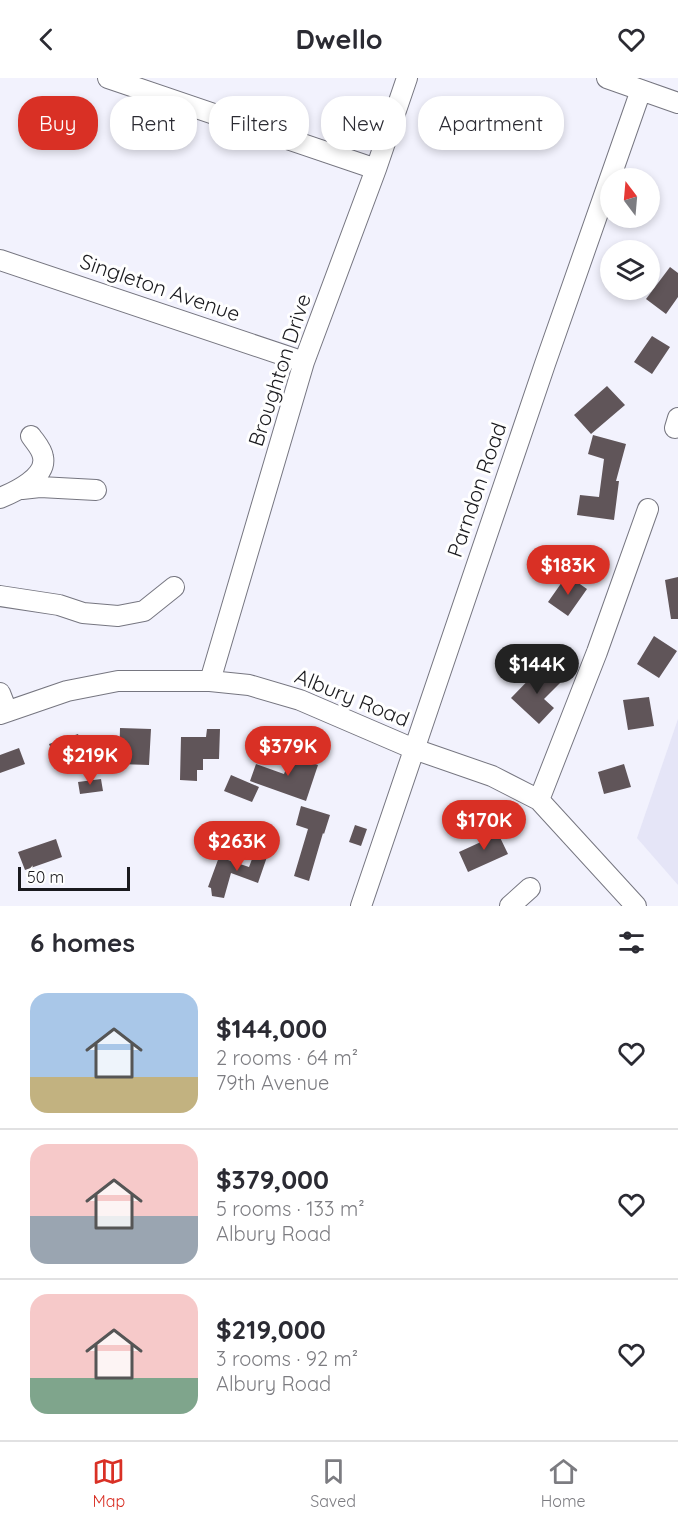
<!DOCTYPE html>
<meta charset="utf-8">
<style>
body{margin:0;font-family:Quicksand,sans-serif;background:#f2f2f3;color:#2b2b33;height:100vh;display:flex;flex-direction:column;font-size:22px;white-space:nowrap}
*{box-sizing:border-box;margin:0}
p{font-size:20px;color:#7c7c81}
.icon{flex:none;width:33px;height:33px;fill:none;stroke:currentColor;stroke-width:2;stroke-linecap:round;stroke-linejoin:round}
.map{position:relative;height:828px;overflow:hidden}
.side{display:flex;flex-direction:column;background:#fff;flex:1}
.side>*{flex:none}
.hud{position:absolute;left:18px;top:18px;width:642px;height:54px;display:flex;gap:12px}
.needle{width:39px;rotate:344deg}
.buttons{position:absolute;left:600px;top:90px;display:grid;gap:12px}
.buttons a{display:grid;place-items:center;width:60px;height:60px;border-radius:50%;background:#fff;box-shadow:0 3px 9px #0003;font-size:30px}
.scale{position:absolute;left:18px;bottom:15px;width:112px;box-sizing:border-box;padding-left:6px;border:3px solid #1a1a1e;border-top:0;font-size:16px;line-height:21px;white-space:nowrap;color:#1a1a1e;-webkit-text-stroke:4px #fff;paint-order:stroke}
.price{position:absolute;translate:-50% -51px;padding:0 14px;border-radius:21px;background:#d93025;color:#fff;font-size:20px;line-height:39px;filter:drop-shadow(0 2px 3px #0008)}
.price::after{content:'';position:absolute;left:50%;top:36px;width:18px;height:14px;margin-left:-9px;background:inherit;clip-path:polygon(0 0,100% 0,50% 100%)}
.price.selected{background:#222;color:#fff}
ul{padding:0;list-style:none}
li{display:flex;align-items:center;gap:18px;height:150px;padding:0 30px}
li+li{border-top:2px solid #e1e1e2}
li span{display:grid;place-items:center;flex:none;width:168px;height:120px;border-radius:18px;color:#555}
li>.icon{margin-inline-start:auto}
span .icon{width:72px;height:72px;fill:#fffc;stroke-width:1}
li b{font-size:26px}
h2{display:flex;justify-content:space-between;align-items:center;height:72px;padding:0 30px;font-size:26px}
.tag{padding:0 21px;border-radius:24px;background:#fff;box-shadow:0 3px 9px #0003;font-size:21px;line-height:54px}
.tag.selected{background:#d93025;color:#fff}
header{display:flex;justify-content:space-between;align-items:center;height:78px;padding:0 30px;background:#fff;font-size:27px;font-weight:700}
.dock{display:flex;justify-content:space-around;align-items:center;height:84px;border-top:2px solid #e1e1e2;background:#fff;font-size:16px;color:#7c7c81}
.dock a{display:grid;justify-items:center;gap:3px}
.dock .selected{color:#d93025}
.map>svg:first-child{display:block}
.built{fill:#e5e5f7}
.building{fill:#605559}
.lines{fill:none;stroke-linecap:round;stroke-linejoin:round}
.minor-casing{stroke:#767680;stroke-width:22}
.minor{stroke:#fff;stroke-width:20}
.labels{text-anchor:middle;stroke-width:6;stroke-linejoin:round;paint-order:stroke}
.street-label{font-size:21px;fill:#1a1a1e;stroke:#fff}
</style>
<header><svg class="icon" aria-label="back" viewBox="0 0 24 24"><path d="M15 5l-7 7 7 7"/></svg>Dwello<svg class="icon" aria-label="heart" viewBox="0 0 24 24"><path d="M12 20l-8-8c-3-5 5-10 8-4 3-6 11-1 8 4z"/></svg></header>
<div class="map">
<svg width="678" height="828" viewBox="0 0 678 828">
<rect width="100%" height="100%" fill="#f2f2fd"/>
<path class="built" d="M 678,641 L 678,807 L 637,760 Z"/>
<path class="building" d="M 670,189 L 678,195 L 678,219 L 666,236 L 646,221 Z
M 652,258 L 670,269 L 652,296 L 634,284 Z
M 607,308 L 625,327 L 591,356 L 574,337 Z
M 593,357 L 626,366 L 616,403 L 619,403 L 614,442 L 577,437 L 580,417 L 599,419 L 604,381 L 588,376 Z
M 567,497 L 587,511 L 568,538 L 548,524 Z
M 678,499 L 678,541 L 671,541 L 665,502 Z
M 654,558 L 677,573 L 659,600 L 637,586 Z
M 542,588 L 560,605 L 544,621 L 554,630 L 539,646 L 511,620 Z
M 649,619 L 654,648 L 628,652 L 623,622 Z
M 120,650 L 151,651 L 149,687 L 119,686 Z
M 207,651 L 220,651 L 219,681 L 203,681 L 203,692 L 197,692 L 197,703 L 180,702 L 181,659 L 206,659 Z
M 78,656 L 83,670 L 73,674 L 76,682 L 58,688 L 49,666 Z
M 19,670 L 25,686 L 0,695 L 0,677 Z
M 293,673 L 306,677 L 304,682 L 318,687 L 306,723 L 250,703 L 256,686 L 284,696 Z
M 624,686 L 631,709 L 604,716 L 598,694 Z
M 231,697 L 259,709 L 252,724 L 224,713 Z
M 101,701 L 103,713 L 80,716 L 78,704 Z
M 301,728 L 330,737 L 324,756 L 323,755 L 309,803 L 294,798 L 308,751 L 296,747 Z
M 355,747 L 367,751 L 361,768 L 349,764 Z
M 495,749 L 508,776 L 468,794 L 459,774 L 483,763 L 480,756 Z
M 56,761 L 62,779 L 25,792 L 18,774 Z
M 257,768 L 269,773 L 258,805 L 231,795 L 224,820 L 212,818 L 211,810 L 208,809 L 219,779 L 249,789 Z"/>
<g class="lines">
<defs>
<path id="minor" d="M 108,0 L 376,91
M 607,0 L 678,25
M 0,182 L 304,284
M 675,350 L 678,340
M 22,411 L 40,409 L 96,412
M 0,420 C 15,414 47,399 43,379 C 42,371 35,364 31,358
M 0,518 L 59,527 L 83,535 L 118,538 L 144,533 L 174,509
M 210,603 L 304,284 L 376,91 L 407,0
M 0,615 L 7,633
M 0,636 L 67,613 L 118,603 L 210,603 L 249,607 L 300,622 L 414,671 L 492,698 L 539,722 L 636,828
M 539,722 L 597,574 L 648,431
M 361,828 L 545,286 L 641,12
M 510,828 L 530,810"/>
</defs>
<use href="#minor" class="minor-casing"/>
<use href="#minor" class="minor"/>
</g>
<g class="labels">
<g class="street-label">
<text transform="translate(160 210) rotate(19)" y="7">Singleton Avenue</text>
<text transform="translate(280 292) rotate(-72)" y="7">Broughton Drive</text>
<text transform="translate(477 412) rotate(-71)" y="7">Parndon Road</text>
<text transform="translate(352 620) rotate(22)" y="7">Albury Road</text>
</g>
</g>
</svg>
<div class="buttons">
<a><svg class="needle" viewBox="-14 -14 28 28"><path d="M0-13l5 13h-10z" fill="#e53935"/><path d="M0 13l5-13h-10z" fill="#7c7c81"/></svg></a>
<a><svg class="icon" aria-label="layers" viewBox="0 0 24 24"><path d="M12 4l9 5-9 5-9-5zM3 14l9 5 9-5"/></svg></a>
</div>
<div class="scale">50 m</div>
<b class="price" style="left:568px;top:518px">$183K</b>
<b class="price selected" style="left:537px;top:617px">$144K</b>
<b class="price" style="left:288px;top:699px">$379K</b>
<b class="price" style="left:90px;top:708px">$219K</b>
<b class="price" style="left:484px;top:773px">$170K</b>
<b class="price" style="left:237px;top:794px">$263K</b>
<div class="hud">
<a class="tag selected">Buy</a>
<a class="tag">Rent</a>
<a class="tag">Filters</a>
<a class="tag">New</a>
<a class="tag">Apartment</a>
</div>
</div>
<section class="side">
<h2>6 homes<svg class="icon" aria-label="filters" viewBox="0 0 24 24"><path d="M4 7h16M4 17h16"/><circle cx="9" cy="7" r="2"/><circle cx="15" cy="17" r="2"/></svg></h2>
<ul>
<li><span style="background:linear-gradient(#a9c7e8 70%,#c2b280 0)"><svg class="icon" aria-label="home" viewBox="0 0 24 24"><path d="M3 11l9-7 9 7M6 9v11h12V9"/></svg></span><div><b>$144,000</b><p>2 rooms · 64 m²</p><p>79th Avenue</p></div><svg class="icon" aria-label="heart" viewBox="0 0 24 24"><path d="M12 20l-8-8c-3-5 5-10 8-4 3-6 11-1 8 4z"/></svg></li>
<li><span style="background:linear-gradient(#f6c9c9 60%,#9aa5b1 0)"><svg class="icon" aria-label="home" viewBox="0 0 24 24"><path d="M3 11l9-7 9 7M6 9v11h12V9"/></svg></span><div><b>$379,000</b><p>5 rooms · 133 m²</p><p>Albury Road</p></div><svg class="icon" aria-label="heart" viewBox="0 0 24 24"><path d="M12 20l-8-8c-3-5 5-10 8-4 3-6 11-1 8 4z"/></svg></li>
<li><span style="background:linear-gradient(#f6c9c9 70%,#7fa58c 0)"><svg class="icon" aria-label="home" viewBox="0 0 24 24"><path d="M3 11l9-7 9 7M6 9v11h12V9"/></svg></span><div><b>$219,000</b><p>3 rooms · 92 m²</p><p>Albury Road</p></div><svg class="icon" aria-label="heart" viewBox="0 0 24 24"><path d="M12 20l-8-8c-3-5 5-10 8-4 3-6 11-1 8 4z"/></svg></li>
</ul>
</section>
<nav class="dock">
<a class="selected"><svg class="icon" aria-label="map" viewBox="0 0 24 24"><path d="M3 6l6-2 6 2 6-2v14l-6 2-6-2-6 2zM9 4v14M15 6v14"/></svg>Map</a>
<a><svg class="icon" aria-label="saved" viewBox="0 0 24 24"><path d="M7 4h10v16l-5-4-5 4z"/></svg>Saved</a>
<a><svg class="icon" aria-label="home" viewBox="0 0 24 24"><path d="M3 11l9-7 9 7M6 9v11h12V9"/></svg>Home</a>
</nav>
